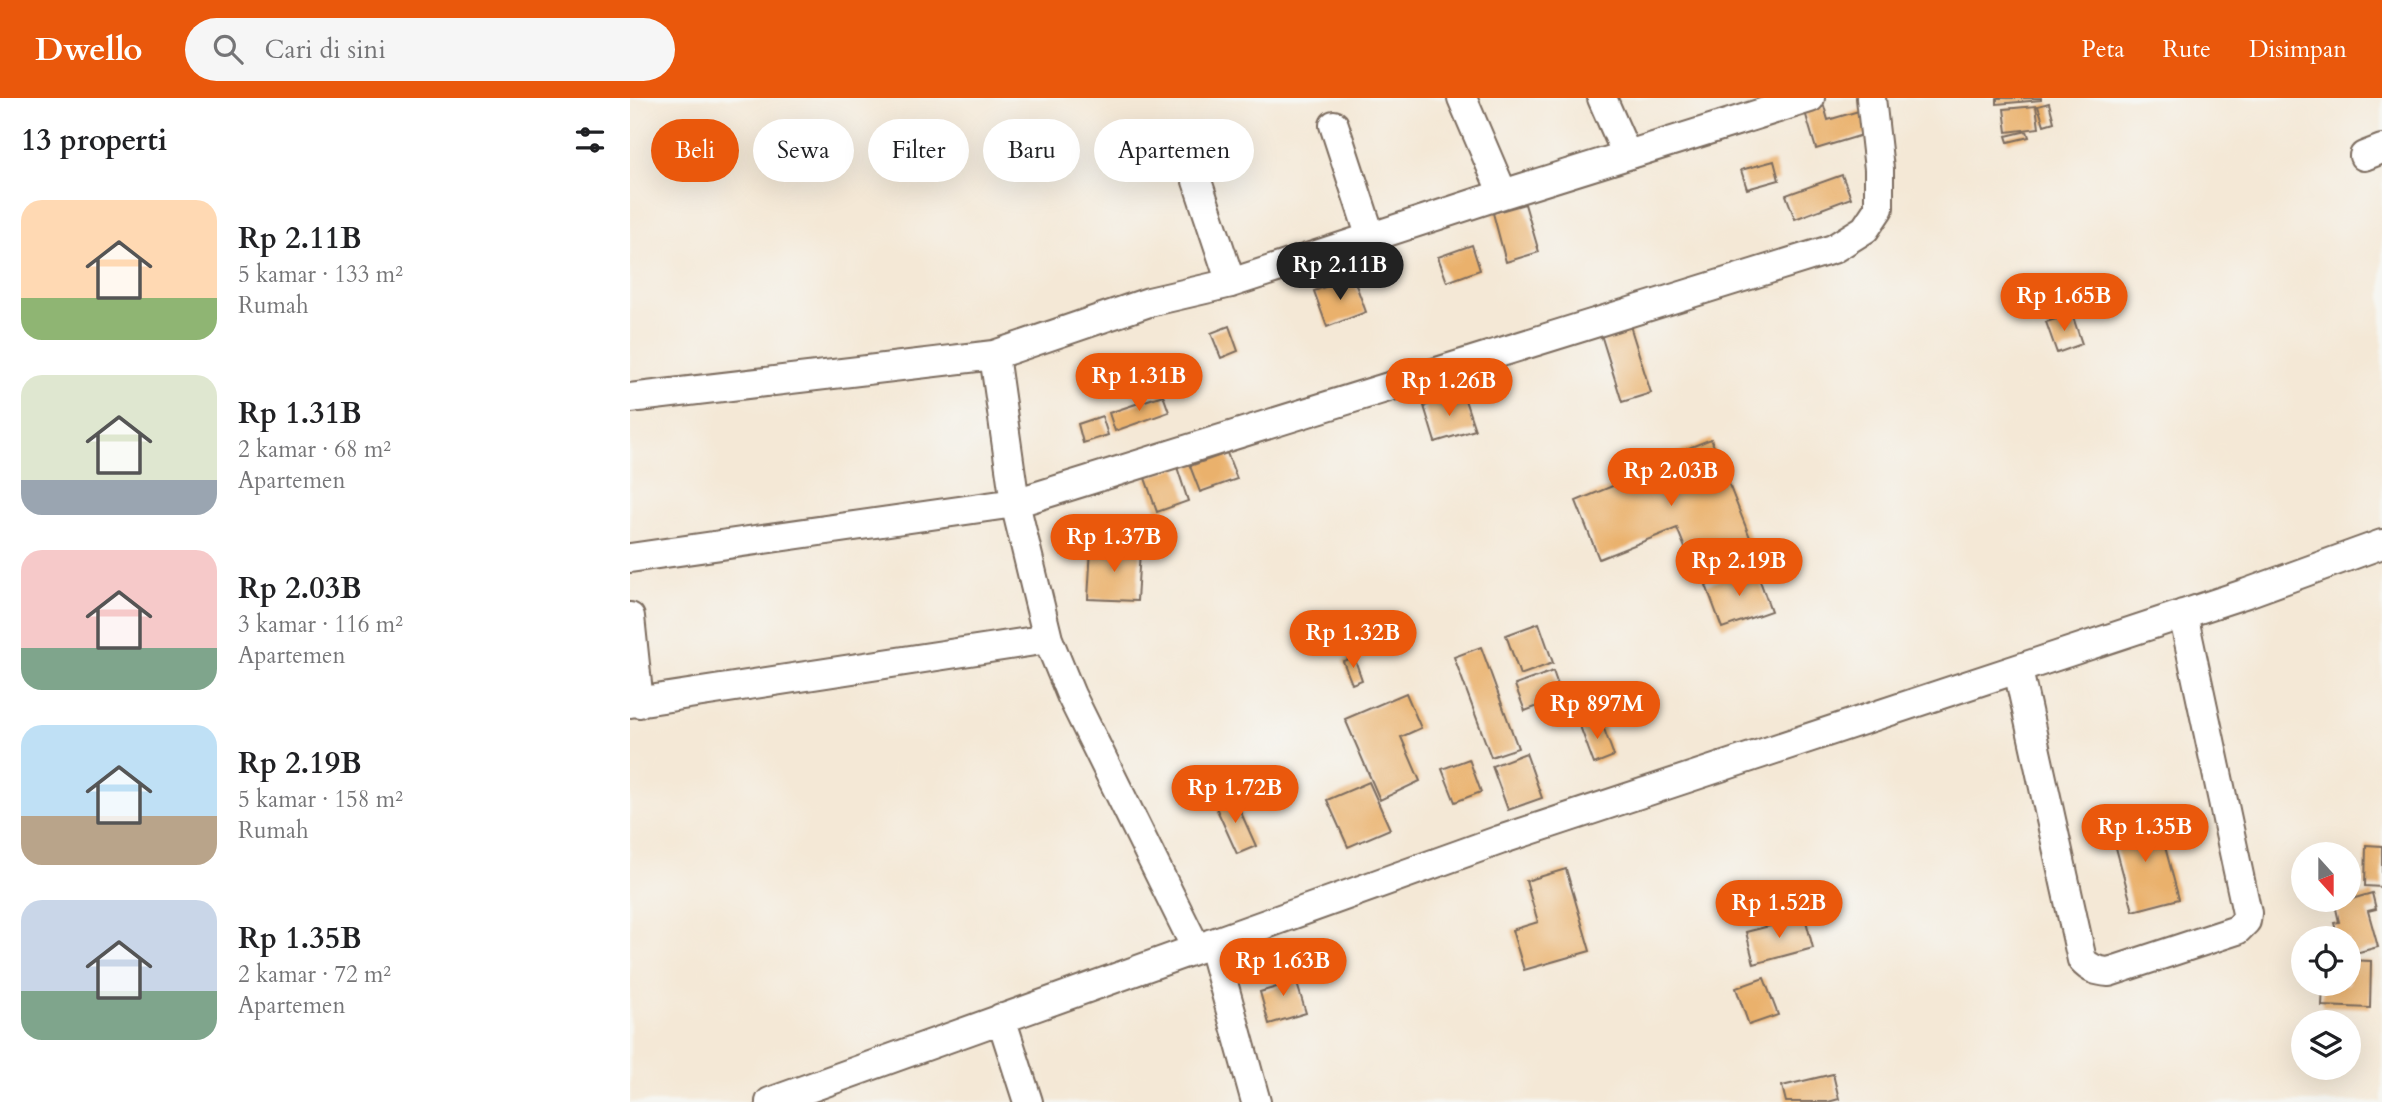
<!DOCTYPE html>
<html lang="id">
<meta charset="utf-8">
<style>
body{margin:0;font-family:Cardo,serif;background:#f6f6f6;color:#202124;height:100vh;display:flex;flex-direction:column;font-size:26px;white-space:nowrap}
*{box-sizing:border-box;margin:0}
p{font-size:23px;color:#757577}
.icon{flex:none;width:38px;height:38px;fill:none;stroke:currentColor;stroke-width:2;stroke-linecap:round;stroke-linejoin:round}
.map{position:relative;flex:1;overflow:hidden}
.details{display:flex;flex-direction:column;background:#fff;width:630px}
.details>*{flex:none}
.hud{position:absolute;left:21px;top:21px;width:665px;height:63px;display:flex;gap:14px}
.needle{width:46px;rotate:159deg}
.fabs{position:absolute;left:1661px;top:744px;display:grid;gap:14px}
.fabs a{display:grid;place-items:center;width:70px;height:70px;border-radius:50%;background:#fff;box-shadow:0 7px 28px #0002;font-size:35px}
.price{position:absolute;translate:-50% -60px;padding:0 16px;border-radius:24px;background:#ea580c;color:#fff;font-size:23px;line-height:46px;filter:drop-shadow(0 2px 4px #0008)}
.price::after{content:'';position:absolute;left:50%;top:42px;width:21px;height:16px;margin-left:-10px;background:inherit;clip-path:polygon(0 0,100% 0,50% 100%)}
.price.current{background:#222;color:#fff}
ul{padding:0;list-style:none}
li{display:flex;align-items:center;gap:21px;height:175px;padding:0 21px}
li span{display:grid;place-items:center;flex:none;width:196px;height:140px;border-radius:21px;color:#555}
li>.icon{margin-inline-start:auto}
span .icon{width:84px;height:84px;fill:#fffc;stroke-width:1}
li b{font-size:30px}
h2{display:flex;justify-content:space-between;align-items:center;height:84px;padding:0 21px;font-size:30px}
.pill{padding:0 24px;border-radius:32px;background:#fff;box-shadow:0 7px 28px #0002;font-size:24px;line-height:63px}
.pill.current{background:#ea580c;color:#fff}
header{display:flex;align-items:center;gap:42px;box-sizing:border-box;height:98px;padding:0 35px;background:#ea580c;color:#fff}
header strong{font-size:33px}
nav{display:flex;gap:38px;margin-inline-start:auto;font-size:24px}
.search{width:490px;height:63px;background:#f6f6f6;display:flex;align-items:center;gap:18px;box-sizing:border-box;padding:0 24px;border-radius:38px;color:#757577;font-size:26px}
main{display:flex;flex:1;min-height:0}
.map>svg:first-child{display:block}
.building{fill:#eab16c}
.lines{fill:none;stroke-linecap:round;stroke-linejoin:round}
.minor-casing{stroke:#7c6c5e;stroke-width:32}
.minor{stroke:#fff;stroke-width:28}
</style>
<header>
<strong>Dwello</strong>
<div class="search"><svg class="icon" aria-label="search" viewBox="0 0 24 24"><circle cx="10" cy="10" r="6"/><path d="M15 15l6 6"/></svg>Cari di sini</div>
<nav><a>Peta</a><a>Rute</a><a>Disimpan</a></nav>
</header>
<main>
<section class="details">
<h2>13 properti<svg class="icon" aria-label="filters" viewBox="0 0 24 24"><path d="M4 7h16M4 17h16"/><circle cx="9" cy="7" r="2"/><circle cx="15" cy="17" r="2"/></svg></h2>
<ul>
<li><span style="background:linear-gradient(#ffd9b3 70%,#8fb573 0)"><svg class="icon" aria-label="home" viewBox="0 0 24 24"><path d="M3 11l9-7 9 7M6 9v11h12V9"/></svg></span><div><b>Rp 2.11B</b><p>5 kamar · 133 m²</p><p>Rumah</p></div></li>
<li><span style="background:linear-gradient(#dfe7d0 75%,#9aa5b1 0)"><svg class="icon" aria-label="home" viewBox="0 0 24 24"><path d="M3 11l9-7 9 7M6 9v11h12V9"/></svg></span><div><b>Rp 1.31B</b><p>2 kamar · 68 m²</p><p>Apartemen</p></div></li>
<li><span style="background:linear-gradient(#f6c9c9 70%,#7fa58c 0)"><svg class="icon" aria-label="home" viewBox="0 0 24 24"><path d="M3 11l9-7 9 7M6 9v11h12V9"/></svg></span><div><b>Rp 2.03B</b><p>3 kamar · 116 m²</p><p>Apartemen</p></div></li>
<li><span style="background:linear-gradient(#bfe0f5 65%,#b9a48a 0)"><svg class="icon" aria-label="home" viewBox="0 0 24 24"><path d="M3 11l9-7 9 7M6 9v11h12V9"/></svg></span><div><b>Rp 2.19B</b><p>5 kamar · 158 m²</p><p>Rumah</p></div></li>
<li><span style="background:linear-gradient(#c9d6e8 65%,#7fa58c 0)"><svg class="icon" aria-label="home" viewBox="0 0 24 24"><path d="M3 11l9-7 9 7M6 9v11h12V9"/></svg></span><div><b>Rp 1.35B</b><p>2 kamar · 72 m²</p><p>Apartemen</p></div></li>
</ul>
</section>
<div class="map">
<svg width="1752" height="1004" viewBox="0 0 1752 1004">
<rect width="100%" height="100%" fill="#f6f6f2"/>
<filter id="ink" filterUnits="userSpaceOnUse"><feTurbulence type="fractalNoise" baseFrequency=".0143" numOctaves="2"/><feDisplacementMap in="SourceGraphic" scale="14" xChannelSelector="R" yChannelSelector="G"/><feConvolveMatrix kernelMatrix="1 2 1 2 8 2 1 2 1" color-interpolation-filters="sRGB"/></filter>
<filter id="wash" filterUnits="userSpaceOnUse"><feTurbulence type="fractalNoise" baseFrequency=".00686" numOctaves="4" result="noise"/><feDisplacementMap in="SourceGraphic" scale="28" xChannelSelector="R" yChannelSelector="G"/><feGaussianBlur stdDeviation="1.57" result="paint"/><feColorMatrix in="noise" values="0 0 0 0 0 0 0 0 0 0 0 0 0 0 0 0 0 1.4 0 .05"/><feComposite in="paint" operator="in"/></filter>
<g filter="url(#wash)">
<rect width="100%" height="100%" fill="#f4e8d6"/>
<g id="blocks">
<path class="building" d="M 1367,0 L 1411,0 L 1411,2 L 1367,6 Z
M 1419,5 L 1424,24 L 1414,27 L 1408,8 Z
M 1194,8 L 1198,22 L 1232,12 L 1239,35 L 1186,51 L 1175,14 Z
M 1406,8 L 1409,30 L 1377,34 L 1374,11 Z
M 1397,33 L 1399,39 L 1378,44 L 1376,38 Z
M 1144,63 L 1149,82 L 1117,91 L 1111,72 Z
M 1212,77 L 1221,100 L 1165,121 L 1156,97 Z
M 895,106 L 909,154 L 876,164 L 863,115 Z
M 842,147 L 850,172 L 817,184 L 808,159 Z
M 723,179 L 736,214 L 697,229 L 684,193 Z
M 1442,216 L 1452,246 L 1427,255 L 1416,224 Z
M 998,221 L 1021,295 L 992,304 L 969,230 Z
M 599,228 L 608,253 L 591,260 L 581,235 Z
M 833,296 L 845,332 L 805,344 L 794,308 Z
M 533,297 L 539,314 L 485,333 L 479,315 Z
M 472,318 L 478,337 L 453,345 L 448,326 Z
M 1081,341 L 1123,447 L 1064,472 L 1047,430 L 969,461 L 946,403 L 1024,371 L 1021,365 Z
M 597,355 L 607,381 L 570,394 L 560,368 Z
M 547,369 L 558,403 L 527,414 L 515,380 Z
M 461,450 L 510,452 L 507,503 L 458,501 Z
M 1125,469 L 1141,513 L 1092,530 L 1076,487 Z
M 909,525 L 923,565 L 890,577 L 876,537 Z
M 851,549 L 888,650 L 861,659 L 824,559 Z
M 724,559 L 732,582 L 722,586 L 713,563 Z
M 923,573 L 932,599 L 895,613 L 885,587 Z
M 776,595 L 791,630 L 771,639 L 790,683 L 750,702 L 715,621 Z
M 970,620 L 984,658 L 964,666 L 950,628 Z
M 896,655 L 912,700 L 878,712 L 862,668 Z
M 839,661 L 851,694 L 825,704 L 812,671 Z
M 739,684 L 760,731 L 718,749 L 697,702 Z
M 603,697 L 626,748 L 607,756 L 584,705 Z
M 1527,719 L 1549,801 L 1503,813 L 1481,731 Z
M 1736,747 L 1752,748 L 1752,789 L 1735,788 Z
M 936,771 L 960,853 L 894,872 L 882,832 L 908,824 L 896,783 Z
M 1742,795 L 1746,811 L 1738,813 L 1748,849 L 1718,857 L 1718,840 L 1708,840 L 1704,825 L 1709,824 L 1705,806 Z
M 1175,819 L 1183,850 L 1124,866 L 1116,834 Z
M 1718,862 L 1741,863 L 1740,910 L 1692,908 L 1693,886 L 1718,886 Z
M 662,869 L 676,915 L 639,926 L 630,894 L 650,888 L 646,874 Z
M 1134,880 L 1148,917 L 1119,927 L 1106,890 Z
M 1203,976 L 1209,1001 L 1198,1004 L 1156,1004 L 1152,988 Z"/>
</g>
</g>
<g filter="url(#ink)">
<use href="#blocks" fill-opacity="0" stroke="#7c6c5e" stroke-width="2"/>
<g class="lines">
<defs>
<path id="minor" d="M 832,0 L 873,96
M 972,0 L 997,57
M 704,27 L 741,140
M 1734,58 L 1752,51
M 567,83 L 601,185
M 364,257 L 385,405 L 418,541 L 441,597 L 566,850
M 0,300 L 364,257 L 519,204 L 601,185 L 873,96 L 1180,0
M 0,460 L 385,405 L 1203,151 L 1235,131 L 1249,110 L 1249,71 L 1241,0
M 0,519 L 9,605
M 1388,572 L 1452,862 C 1460,871 1467,873 1479,874 L 1607,832 L 1616,823 L 1617,815 L 1553,516
M 0,605 L 418,541
M 582,845 L 626,1004
M 371,920 L 398,1004
M 140,1004 L 870,742 L 1617,495 L 1752,446"/>
</defs>
<use href="#minor" class="minor-casing"/>
<use href="#minor" class="minor"/>
</g>
</g>
</svg>
<div class="fabs">
<a><svg class="needle" viewBox="-14 -14 28 28"><path d="M0-13l5 13h-10z" fill="#e53935"/><path d="M0 13l5-13h-10z" fill="#757577"/></svg></a>
<a><svg class="icon" aria-label="locate" viewBox="0 0 24 24"><circle cx="12" cy="12" r="6"/><path d="M12 2v4M12 18v4M2 12h4M18 12h4"/></svg></a>
<a><svg class="icon" aria-label="layers" viewBox="0 0 24 24"><path d="M12 4l9 5-9 5-9-5zM3 14l9 5 9-5"/></svg></a>
</div>
<b class="price current" style="left:710px;top:204px">Rp 2.11B</b>
<b class="price" style="left:1434px;top:235px">Rp 1.65B</b>
<b class="price" style="left:509px;top:315px">Rp 1.31B</b>
<b class="price" style="left:819px;top:320px">Rp 1.26B</b>
<b class="price" style="left:1041px;top:410px">Rp 2.03B</b>
<b class="price" style="left:484px;top:476px">Rp 1.37B</b>
<b class="price" style="left:1109px;top:500px">Rp 2.19B</b>
<b class="price" style="left:723px;top:572px">Rp 1.32B</b>
<b class="price" style="left:967px;top:643px">Rp 897M</b>
<b class="price" style="left:605px;top:727px">Rp 1.72B</b>
<b class="price" style="left:1515px;top:766px">Rp 1.35B</b>
<b class="price" style="left:1149px;top:842px">Rp 1.52B</b>
<b class="price" style="left:653px;top:900px">Rp 1.63B</b>
<div class="hud">
<a class="pill current">Beli</a>
<a class="pill">Sewa</a>
<a class="pill">Filter</a>
<a class="pill">Baru</a>
<a class="pill">Apartemen</a>
</div>
</div>
</main>
